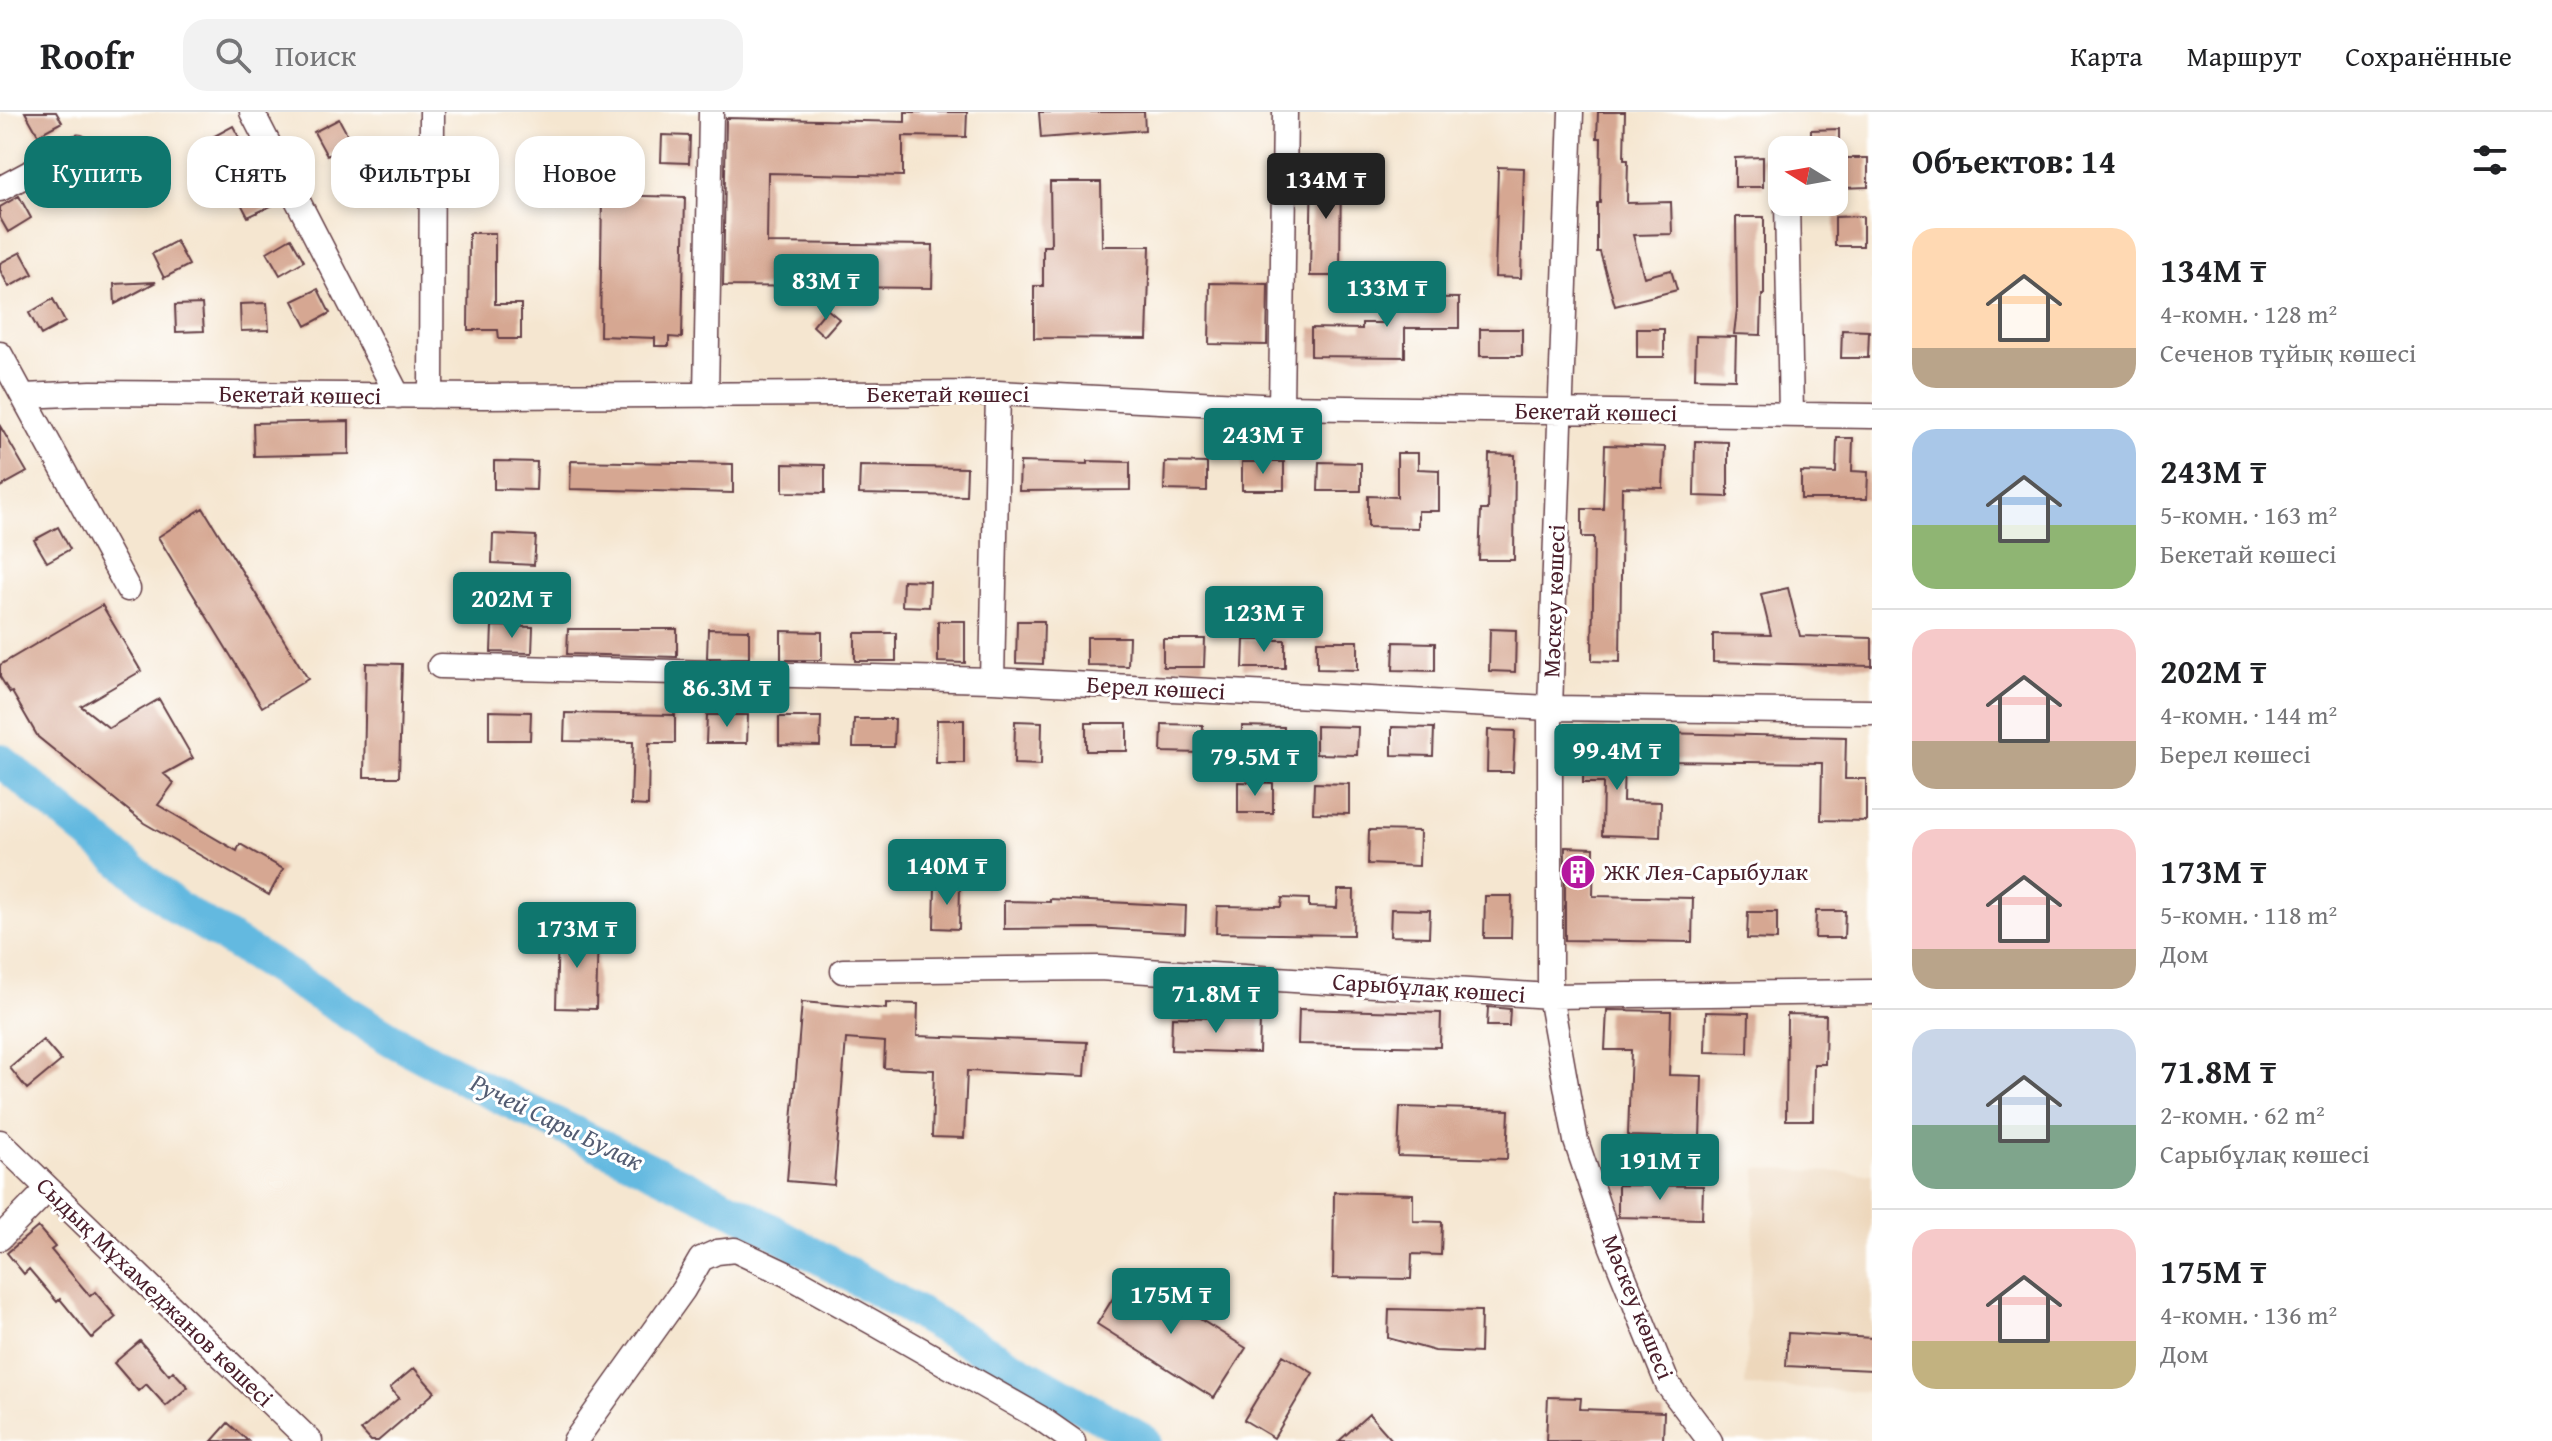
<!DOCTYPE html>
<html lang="ru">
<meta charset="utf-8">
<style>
body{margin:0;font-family:"Gentium Book Plus",serif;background:#f2f2f2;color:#202124;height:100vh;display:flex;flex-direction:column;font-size:30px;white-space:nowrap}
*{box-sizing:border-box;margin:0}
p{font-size:26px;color:#757577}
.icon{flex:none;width:44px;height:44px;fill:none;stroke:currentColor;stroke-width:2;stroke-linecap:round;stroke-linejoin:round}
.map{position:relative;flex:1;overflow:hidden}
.panel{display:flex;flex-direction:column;background:#fff;width:680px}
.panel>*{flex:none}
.top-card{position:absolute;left:24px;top:24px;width:760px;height:72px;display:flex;gap:16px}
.needle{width:52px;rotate:281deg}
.fabs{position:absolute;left:1768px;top:24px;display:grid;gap:16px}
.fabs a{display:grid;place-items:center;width:80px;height:80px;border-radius:16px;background:#fff;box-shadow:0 4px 12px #0003;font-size:40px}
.price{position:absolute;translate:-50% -68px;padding:0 18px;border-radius:8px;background:#0f766e;color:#fff;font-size:26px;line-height:52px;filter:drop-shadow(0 2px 4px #0008)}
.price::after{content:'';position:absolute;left:50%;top:48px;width:24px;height:18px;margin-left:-12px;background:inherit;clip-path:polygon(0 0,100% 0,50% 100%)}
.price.current{background:#222;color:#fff}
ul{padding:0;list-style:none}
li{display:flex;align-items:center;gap:24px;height:200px;padding:0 40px}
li+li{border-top:2px solid #e0e0e0}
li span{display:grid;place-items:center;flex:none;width:224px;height:160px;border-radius:24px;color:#555}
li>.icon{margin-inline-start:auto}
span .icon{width:96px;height:96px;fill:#fffc;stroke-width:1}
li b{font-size:34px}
h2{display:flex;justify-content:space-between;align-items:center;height:96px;padding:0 40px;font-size:34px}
.chip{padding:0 28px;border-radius:24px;background:#fff;box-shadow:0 4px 12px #0003;font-size:28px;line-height:72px}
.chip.current{background:#0f766e;color:#fff}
header{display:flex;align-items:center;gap:48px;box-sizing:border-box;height:112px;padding:0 40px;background:#fff;border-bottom:2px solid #e0e0e0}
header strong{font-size:38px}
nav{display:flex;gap:44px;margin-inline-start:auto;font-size:28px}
.search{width:560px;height:72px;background:#f2f2f2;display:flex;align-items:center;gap:20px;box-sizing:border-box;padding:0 28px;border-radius:24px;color:#757577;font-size:30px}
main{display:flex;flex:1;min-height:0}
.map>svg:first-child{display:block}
.built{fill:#edd7bb}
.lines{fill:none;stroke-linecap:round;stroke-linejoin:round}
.river{stroke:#64b9e0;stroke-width:34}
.building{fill:#d6a792}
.minor-casing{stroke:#643d44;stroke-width:27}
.minor{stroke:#fff;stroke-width:24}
.labels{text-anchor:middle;stroke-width:6;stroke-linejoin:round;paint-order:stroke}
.street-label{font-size:24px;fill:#4a1f2b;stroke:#fff}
.poi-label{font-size:24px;fill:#4a1f2b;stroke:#fff;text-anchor:start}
.water-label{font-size:26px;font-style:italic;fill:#545d73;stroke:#fff}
</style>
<header>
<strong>Roofr</strong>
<div class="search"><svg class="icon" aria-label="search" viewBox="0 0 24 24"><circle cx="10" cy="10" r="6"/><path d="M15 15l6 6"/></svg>Поиск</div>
<nav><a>Карта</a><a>Маршрут</a><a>Сохранённые</a></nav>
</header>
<main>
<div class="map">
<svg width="1872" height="1329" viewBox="0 0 1872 1329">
<rect width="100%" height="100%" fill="#fff"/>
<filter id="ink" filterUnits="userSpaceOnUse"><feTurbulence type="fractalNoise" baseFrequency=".0125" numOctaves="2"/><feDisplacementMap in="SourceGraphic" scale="16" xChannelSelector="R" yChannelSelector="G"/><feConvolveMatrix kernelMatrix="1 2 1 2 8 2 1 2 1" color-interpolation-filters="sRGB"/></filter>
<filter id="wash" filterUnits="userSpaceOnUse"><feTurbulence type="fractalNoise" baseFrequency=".006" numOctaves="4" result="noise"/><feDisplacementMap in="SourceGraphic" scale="32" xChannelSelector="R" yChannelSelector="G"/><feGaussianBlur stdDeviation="1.8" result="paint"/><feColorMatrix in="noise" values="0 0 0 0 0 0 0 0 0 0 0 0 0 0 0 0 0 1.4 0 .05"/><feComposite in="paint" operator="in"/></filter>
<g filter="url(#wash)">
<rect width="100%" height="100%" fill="#f5e6d0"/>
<path class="built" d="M 1757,1056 L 1872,1062 L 1872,1280 L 1745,1274 Z"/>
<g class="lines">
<path class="river" d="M 0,648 L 178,796 L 394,929 L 486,978 L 746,1104 L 1144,1329"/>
</g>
<g id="blocks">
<path class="building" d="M 25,0 L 56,0 L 62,10 L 38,23 Z
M 905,0 L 967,0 L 966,25 L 903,24 L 903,64 L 768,61 L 767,131 L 933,133 L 932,176 L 723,174 L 726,6 L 905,10 Z
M 1039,0 L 1144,0 L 1145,18 L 1041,26 Z
M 1598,0 L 1625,0 L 1624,48 L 1628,48 L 1627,91 L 1671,90 L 1672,122 L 1633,123 L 1644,165 L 1671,158 L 1677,178 L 1615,194 L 1600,140 L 1597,140 L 1597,91 L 1600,91 L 1601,26 L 1597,26 Z
M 339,7 L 352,31 L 327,44 L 314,20 Z
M 233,14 L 246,38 L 221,51 L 209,27 Z
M 1839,17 L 1839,38 L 1811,38 L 1811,18 Z
M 662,23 L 690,24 L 689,51 L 661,50 Z
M 1763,45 L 1763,75 L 1735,75 L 1735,46 Z
M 1840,46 L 1868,46 L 1868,75 L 1841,76 Z
M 86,49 L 98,71 L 74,85 L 62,62 Z
M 1312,53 L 1341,54 L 1340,164 L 1310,164 Z
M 1498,55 L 1524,56 L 1521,166 L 1495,165 Z
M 260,69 L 273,93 L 248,105 L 236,82 Z
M 1050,70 L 1101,70 L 1102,134 L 1150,134 L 1147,227 L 1034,226 L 1034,174 L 1043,174 L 1043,134 L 1051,134 Z
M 602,83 L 685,85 L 682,226 L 669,225 L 669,234 L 655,234 L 655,226 L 600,224 Z
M 19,84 L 31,106 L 8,120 L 0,106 L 0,95 Z
M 1863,104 L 1863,134 L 1835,134 L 1835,105 Z
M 1736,105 L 1764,105 L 1764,183 L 1762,183 L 1761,223 L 1734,222 L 1737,197 Z
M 469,121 L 495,121 L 495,192 L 521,192 L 521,227 L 499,227 L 498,218 L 468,218 Z
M 291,126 L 304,149 L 280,163 L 267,140 Z
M 176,129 L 189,153 L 164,166 L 152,142 Z
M 21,140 L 33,162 L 9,175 L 0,158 L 0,151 Z
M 156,170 L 115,192 L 114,172 Z
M 1210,171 L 1268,172 L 1267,233 L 1209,232 Z
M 318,177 L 330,201 L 306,214 L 293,189 Z
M 1384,185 L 1459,186 L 1459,216 L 1405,216 L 1405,245 L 1311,244 L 1311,216 L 1362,217 L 1362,211 L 1383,211 Z
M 53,187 L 65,210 L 41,223 L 29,201 Z
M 267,191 L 269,218 L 241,219 L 240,192 Z
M 202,192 L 204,219 L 176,220 L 175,193 Z
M 827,197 L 839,207 L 824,224 L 813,214 Z
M 1480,217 L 1522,217 L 1522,244 L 1480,244 Z
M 1637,217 L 1664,217 L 1664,245 L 1637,245 Z
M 1842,218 L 1869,219 L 1868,246 L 1841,246 Z
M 1696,224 L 1736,225 L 1735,267 L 1695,266 Z
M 349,309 L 349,342 L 254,344 L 253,311 Z
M 0,314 L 27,360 L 0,375 Z
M 1837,326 L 1853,326 L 1852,359 L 1868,360 L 1867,387 L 1801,387 L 1801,360 L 1836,361 Z
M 1695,329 L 1728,330 L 1728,385 L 1694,384 Z
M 1605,333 L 1665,335 L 1663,376 L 1622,375 L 1620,550 L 1592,549 L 1594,425 L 1582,425 L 1582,397 L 1603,397 Z
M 1397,341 L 1418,341 L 1418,357 L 1439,358 L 1439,399 L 1418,399 L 1418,416 L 1368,415 L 1368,384 L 1397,385 Z
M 1489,342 L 1515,343 L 1514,448 L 1479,448 L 1481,398 L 1488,398 Z
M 494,349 L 537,350 L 536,378 L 494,377 Z
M 571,349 L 733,352 L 733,381 L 570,377 Z
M 1088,349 L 1130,350 L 1130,378 L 1019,379 L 1020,350 L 1088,352 Z
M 1165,350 L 1207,351 L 1207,379 L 1164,378 Z
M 1242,350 L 1284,350 L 1284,378 L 1242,378 Z
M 1319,350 L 1361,351 L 1361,379 L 1318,379 Z
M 783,352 L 825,353 L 825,381 L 783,380 Z
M 860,354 L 967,356 L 966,384 L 859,382 Z
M 203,396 L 308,567 L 262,595 L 158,425 Z
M 58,415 L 70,437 L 47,450 L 34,428 Z
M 493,422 L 536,424 L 534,453 L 492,451 Z
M 903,468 L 930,469 L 929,495 L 902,494 Z
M 1788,476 L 1800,524 L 1872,526 L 1872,554 L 1713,550 L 1713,522 L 1771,523 L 1761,482 Z
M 102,493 L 141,559 L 81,594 L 109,616 L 159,587 L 193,646 L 164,662 L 174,671 L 158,693 L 237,739 L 240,732 L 283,757 L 269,783 L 144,711 L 38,625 L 12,580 L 10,581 L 0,565 L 0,553 Z
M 938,509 L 965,509 L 965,551 L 938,550 Z
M 1017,509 L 1044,509 L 1043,552 L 1016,551 Z
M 492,514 L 533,515 L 532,541 L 491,540 Z
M 568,517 L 677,517 L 677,545 L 567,542 Z
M 708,517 L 749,518 L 749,546 L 707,546 Z
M 1490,517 L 1516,518 L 1515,560 L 1489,559 Z
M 781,519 L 822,520 L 822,548 L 781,548 Z
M 855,521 L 896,521 L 896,549 L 855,549 Z
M 1087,525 L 1129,525 L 1128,554 L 1087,553 Z
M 1163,527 L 1205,527 L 1204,555 L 1163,555 Z
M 1244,528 L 1285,528 L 1285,556 L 1243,556 Z
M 1317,529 L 1358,529 L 1358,558 L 1317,557 Z
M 1394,530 L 1435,531 L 1435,559 L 1393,558 Z
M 366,551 L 402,552 L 399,665 L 364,665 Z
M 489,599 L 531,600 L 530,628 L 489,628 Z
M 565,601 L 675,603 L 675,631 L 649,631 L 648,694 L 631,693 L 633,630 L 564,629 Z
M 707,603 L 748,603 L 747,631 L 706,631 Z
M 779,605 L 821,605 L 820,634 L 779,633 Z
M 854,607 L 895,607 L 894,635 L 853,635 Z
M 937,608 L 964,608 L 964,651 L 936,651 Z
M 1015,609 L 1042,610 L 1041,653 L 1014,652 Z
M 1086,611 L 1127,611 L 1127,639 L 1086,639 Z
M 1162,612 L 1203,613 L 1202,641 L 1161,640 Z
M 1242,614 L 1284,615 L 1283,643 L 1242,642 Z
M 1316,614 L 1358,615 L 1357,643 L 1316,642 Z
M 1392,615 L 1434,616 L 1433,644 L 1392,643 Z
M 1584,616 L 1605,616 L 1605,643 L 1624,644 L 1623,689 L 1661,690 L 1660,725 L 1602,723 L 1603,671 L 1583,671 Z
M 1488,618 L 1515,619 L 1513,660 L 1487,660 Z
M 1659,621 L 1846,625 L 1845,667 L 1866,667 L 1866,709 L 1821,708 L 1822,651 L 1658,649 Z
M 1238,670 L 1273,671 L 1273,701 L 1238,701 Z
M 1314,671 L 1349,672 L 1349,702 L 1313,701 Z
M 1369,718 L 1420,719 L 1419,754 L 1368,752 Z
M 1565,735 L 1594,736 L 1593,784 L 1693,786 L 1692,830 L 1565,828 Z
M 935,774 L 960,774 L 959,817 L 934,816 Z
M 1338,778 L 1354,778 L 1353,823 L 1216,821 L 1217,794 L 1281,795 L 1282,786 L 1309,787 L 1309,795 L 1337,796 Z
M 1485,784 L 1512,784 L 1511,826 L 1484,826 Z
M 1050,787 L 1186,794 L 1185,821 L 1093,816 L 1004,817 L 1004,789 L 1050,790 Z
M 1391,797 L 1430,798 L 1429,825 L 1390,824 Z
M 1816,799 L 1845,799 L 1844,826 L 1815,826 Z
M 1748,800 L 1777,800 L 1777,828 L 1747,827 Z
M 558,819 L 598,821 L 596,897 L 556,896 Z
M 802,890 L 886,897 L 886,891 L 918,892 L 917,924 L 1087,930 L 1085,964 L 967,959 L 964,1026 L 932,1025 L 934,958 L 884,956 L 885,930 L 846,927 L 834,1073 L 787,1069 Z
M 1488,895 L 1510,897 L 1509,914 L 1487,914 Z
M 1299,897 L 1441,901 L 1440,935 L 1298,932 Z
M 1607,898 L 1671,899 L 1669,963 L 1702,964 L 1700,1026 L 1628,1024 L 1631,938 L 1605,938 Z
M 1706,900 L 1749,901 L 1748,941 L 1705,940 Z
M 1787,902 L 1826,903 L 1825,952 L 1814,952 L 1813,1008 L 1786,1008 Z
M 1172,905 L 1260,907 L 1259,941 L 1171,938 Z
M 43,928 L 61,949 L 27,977 L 10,956 Z
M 1400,995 L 1509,998 L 1507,1047 L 1398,1044 Z
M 1618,1073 L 1703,1074 L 1702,1107 L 1618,1105 Z
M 1334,1080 L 1413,1082 L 1413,1109 L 1442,1110 L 1441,1143 L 1412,1142 L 1411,1167 L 1333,1166 Z
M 38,1115 L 55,1135 L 51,1138 L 90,1184 L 95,1180 L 116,1205 L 92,1226 L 60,1187 L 57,1190 L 29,1157 L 24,1162 L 7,1141 Z
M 1128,1162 L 1246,1236 L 1214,1286 L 1097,1212 Z
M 1389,1197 L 1481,1199 L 1480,1241 L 1435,1239 L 1388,1226 Z
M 1788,1221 L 1872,1226 L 1872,1258 L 1786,1254 Z
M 140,1229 L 169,1263 L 173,1259 L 188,1275 L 166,1294 L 146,1272 L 138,1279 L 114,1251 Z
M 1283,1243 L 1313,1261 L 1274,1326 L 1244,1308 Z
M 414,1256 L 435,1280 L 378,1329 L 371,1329 L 361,1318 L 399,1286 L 390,1276 Z
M 1548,1285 L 1581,1286 L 1580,1297 L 1664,1300 L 1663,1329 L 1546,1329 Z
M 1369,1302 L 1393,1329 L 1339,1329 Z
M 228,1311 L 248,1329 L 212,1329 Z"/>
</g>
</g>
<g filter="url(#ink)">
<use href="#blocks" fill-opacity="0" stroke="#643d44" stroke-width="2"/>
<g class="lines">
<defs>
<path id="minor" d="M 252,0 L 398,284
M 1571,0 L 1550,596 L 1550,884 L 1576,1029 L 1611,1133 L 1668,1273 L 1710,1329
M 0,77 L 78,35
M 1787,90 L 1791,302
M 0,242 L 128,477
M 706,283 L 711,0
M 24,284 L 91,281 L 485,284 L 998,281 L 1281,295 L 1872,304
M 431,284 L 432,0
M 1281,295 L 1285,0
M 440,554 L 992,568 L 1550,596 L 1872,600
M 992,568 L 998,281
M 843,859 L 1099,856 L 1550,884 L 1872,880
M 0,1030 L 310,1329
M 0,1126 L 48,1077
M 575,1329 L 683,1178 L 701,1147 L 717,1140 L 735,1138 L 786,1162 L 874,1211 L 1040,1306 L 1073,1329"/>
</defs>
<use href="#minor" class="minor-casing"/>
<use href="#minor" class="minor"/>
</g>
</g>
<defs>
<symbol id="building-disc" viewBox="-11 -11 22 22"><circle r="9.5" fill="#b5179e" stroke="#fff"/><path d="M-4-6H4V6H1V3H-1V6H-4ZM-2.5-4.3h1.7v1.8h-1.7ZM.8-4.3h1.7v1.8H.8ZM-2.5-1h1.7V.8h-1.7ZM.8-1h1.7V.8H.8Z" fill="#fff"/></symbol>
</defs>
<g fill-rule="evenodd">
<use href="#building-disc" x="1558" y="740" width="40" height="40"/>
</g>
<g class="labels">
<g class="street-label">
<text x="948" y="290">Бекетай көшесі</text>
<text transform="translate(300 283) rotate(1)" y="8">Бекетай көшесі</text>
<text transform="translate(1596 300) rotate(1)" y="8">Бекетай көшесі</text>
<text transform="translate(1554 489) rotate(-88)" y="8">Мәскеу көшесі</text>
<text transform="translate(1156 576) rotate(3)" y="8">Берел көшесі</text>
<text transform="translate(1429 876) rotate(4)" y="8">Сарыбұлақ көшесі</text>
<text transform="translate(155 1180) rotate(44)" y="8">Сыдық Мұхамеджанов көшесі</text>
<text transform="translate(1638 1195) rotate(68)" y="8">Мәскеу көшесі</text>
</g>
<g class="poi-label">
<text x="1604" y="768">ЖК Лея-Сарыбулак</text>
</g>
<g class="water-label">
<text transform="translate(557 1010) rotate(26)" y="9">Ручей Сары Булак</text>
</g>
</g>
</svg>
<div class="fabs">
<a><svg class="needle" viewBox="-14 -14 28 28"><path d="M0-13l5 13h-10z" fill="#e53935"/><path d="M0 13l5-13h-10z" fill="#757577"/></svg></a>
</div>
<b class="price current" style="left:1326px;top:109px">134M ₸</b>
<b class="price" style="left:826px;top:210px">83M ₸</b>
<b class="price" style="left:1387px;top:217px">133M ₸</b>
<b class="price" style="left:1263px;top:364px">243M ₸</b>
<b class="price" style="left:512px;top:528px">202M ₸</b>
<b class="price" style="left:1264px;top:542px">123M ₸</b>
<b class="price" style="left:727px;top:617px">86.3M ₸</b>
<b class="price" style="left:1617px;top:680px">99.4M ₸</b>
<b class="price" style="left:1255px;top:686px">79.5M ₸</b>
<b class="price" style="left:947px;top:795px">140M ₸</b>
<b class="price" style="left:577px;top:858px">173M ₸</b>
<b class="price" style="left:1216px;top:923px">71.8M ₸</b>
<b class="price" style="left:1660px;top:1090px">191M ₸</b>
<b class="price" style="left:1171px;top:1224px">175M ₸</b>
<div class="top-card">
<a class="chip current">Купить</a>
<a class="chip">Снять</a>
<a class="chip">Фильтры</a>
<a class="chip">Новое</a>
</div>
</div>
<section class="panel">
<h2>Объектов: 14<svg class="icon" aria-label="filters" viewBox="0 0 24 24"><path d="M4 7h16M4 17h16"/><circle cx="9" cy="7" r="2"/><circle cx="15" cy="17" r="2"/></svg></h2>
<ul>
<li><span style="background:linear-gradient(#ffd9b3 75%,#b9a48a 0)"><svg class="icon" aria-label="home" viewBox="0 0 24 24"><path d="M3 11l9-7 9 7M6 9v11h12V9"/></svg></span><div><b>134M ₸</b><p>4-комн. · 128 m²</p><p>Сеченов тұйық көшесі</p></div></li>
<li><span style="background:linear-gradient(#a9c7e8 60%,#8fb573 0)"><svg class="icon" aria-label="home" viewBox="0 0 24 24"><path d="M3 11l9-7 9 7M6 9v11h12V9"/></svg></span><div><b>243M ₸</b><p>5-комн. · 163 m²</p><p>Бекетай көшесі</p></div></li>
<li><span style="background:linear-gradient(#f6c9c9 70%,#b9a48a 0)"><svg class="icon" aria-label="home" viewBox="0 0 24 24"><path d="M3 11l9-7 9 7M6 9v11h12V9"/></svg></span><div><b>202M ₸</b><p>4-комн. · 144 m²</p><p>Берел көшесі</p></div></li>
<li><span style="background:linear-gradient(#f6c9c9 75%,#b9a48a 0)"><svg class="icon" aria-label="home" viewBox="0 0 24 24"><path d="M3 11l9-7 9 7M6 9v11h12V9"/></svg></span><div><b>173M ₸</b><p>5-комн. · 118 m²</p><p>Дом</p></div></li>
<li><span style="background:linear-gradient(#c9d6e8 60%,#7fa58c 0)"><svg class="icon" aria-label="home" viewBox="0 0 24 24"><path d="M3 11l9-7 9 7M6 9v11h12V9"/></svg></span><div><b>71.8M ₸</b><p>2-комн. · 62 m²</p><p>Сарыбұлақ көшесі</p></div></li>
<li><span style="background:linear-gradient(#f6c9c9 70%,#c2b280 0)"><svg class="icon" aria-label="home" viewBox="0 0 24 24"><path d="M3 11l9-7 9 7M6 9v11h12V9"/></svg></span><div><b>175M ₸</b><p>4-комн. · 136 m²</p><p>Дом</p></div></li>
</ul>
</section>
</main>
